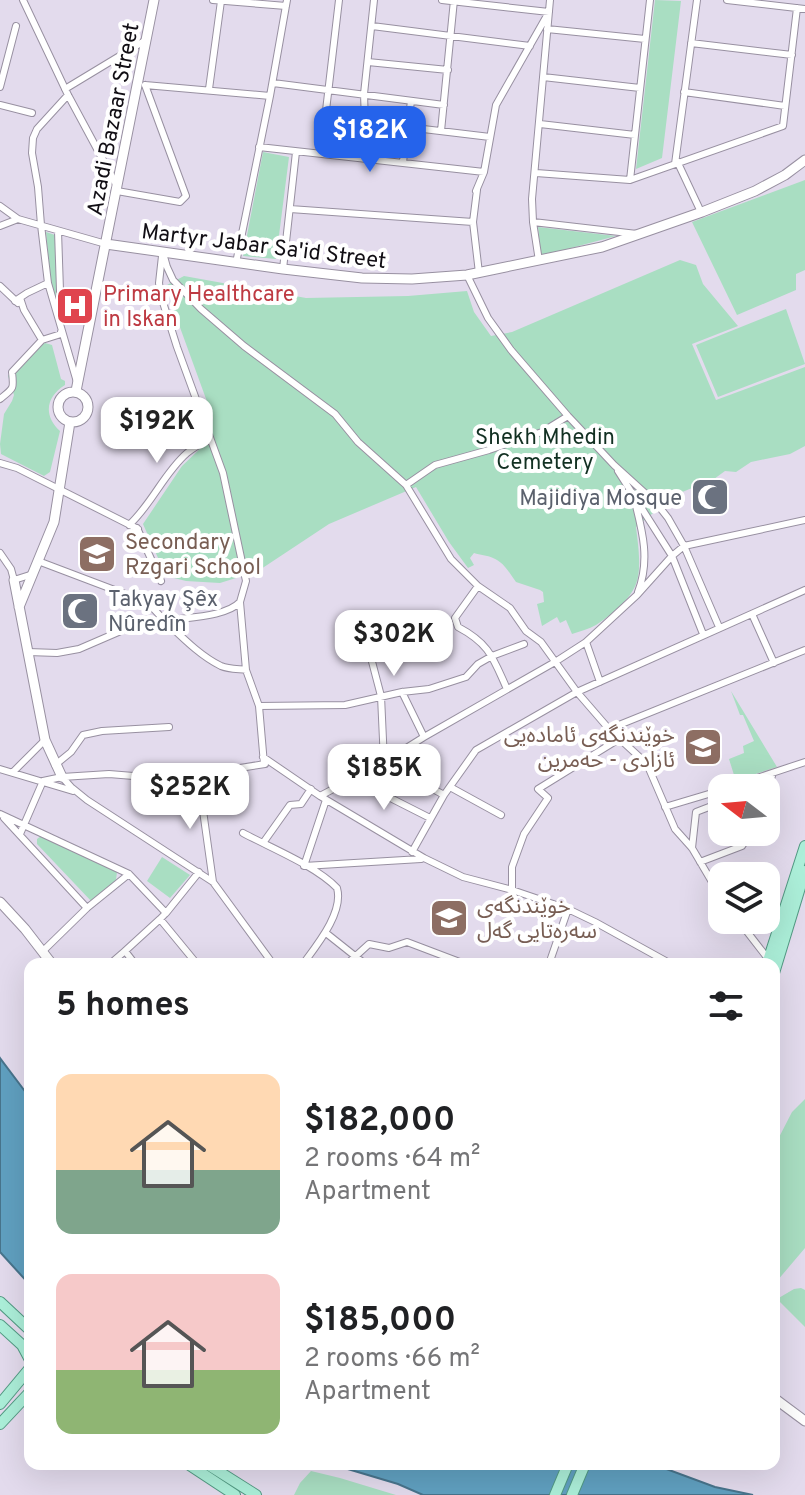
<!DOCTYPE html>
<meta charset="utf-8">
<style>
body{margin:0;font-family:Overpass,"Noto Sans Arabic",sans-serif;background:#f6f6f6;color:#202124;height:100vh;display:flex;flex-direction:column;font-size:30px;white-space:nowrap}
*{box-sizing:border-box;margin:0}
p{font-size:26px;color:#757577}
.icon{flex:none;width:44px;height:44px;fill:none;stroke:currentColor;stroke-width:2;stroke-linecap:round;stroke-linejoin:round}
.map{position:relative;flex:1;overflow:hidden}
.panel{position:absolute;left:24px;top:958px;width:756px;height:512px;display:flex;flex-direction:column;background:#fff;border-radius:16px;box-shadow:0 8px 32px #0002}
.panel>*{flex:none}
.needle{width:52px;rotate:286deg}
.controls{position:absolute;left:708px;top:774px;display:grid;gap:16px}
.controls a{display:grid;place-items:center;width:72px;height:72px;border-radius:16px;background:#fff;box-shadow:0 8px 32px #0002;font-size:40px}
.price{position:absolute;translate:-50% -68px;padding:0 18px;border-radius:16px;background:#fff;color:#222;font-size:26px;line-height:52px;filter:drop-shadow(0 2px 4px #0008)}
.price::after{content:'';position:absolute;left:50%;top:48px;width:24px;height:18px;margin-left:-12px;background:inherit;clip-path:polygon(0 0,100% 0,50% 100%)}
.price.on{background:#2563eb;color:#fff}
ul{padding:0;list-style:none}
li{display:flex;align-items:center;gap:24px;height:200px;padding:0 32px}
li span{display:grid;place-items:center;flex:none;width:224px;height:160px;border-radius:16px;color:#555}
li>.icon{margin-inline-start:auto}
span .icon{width:96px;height:96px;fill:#fffc;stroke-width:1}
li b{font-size:34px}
h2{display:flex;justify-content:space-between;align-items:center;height:96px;padding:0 32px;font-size:34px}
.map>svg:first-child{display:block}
.green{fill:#a9dec2}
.water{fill:#60a0c0;stroke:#48748c;stroke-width:2}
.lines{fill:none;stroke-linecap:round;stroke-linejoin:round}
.street-casing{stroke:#9890a1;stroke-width:8}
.secondary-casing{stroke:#9890a1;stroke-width:11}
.primary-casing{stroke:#529a83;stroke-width:12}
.street{stroke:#fff;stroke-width:6}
.secondary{stroke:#fff;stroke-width:9}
.primary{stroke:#acefd9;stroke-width:10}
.labels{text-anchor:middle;stroke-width:8;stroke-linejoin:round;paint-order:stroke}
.street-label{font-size:22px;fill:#110e14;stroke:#fff}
.health-label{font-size:22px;fill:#be3a42;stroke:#fff;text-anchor:start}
.park-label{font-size:22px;fill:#123022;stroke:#fff}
.worship-label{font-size:22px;fill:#5b616d;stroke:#fff;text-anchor:end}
.education-label{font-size:22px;fill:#785e54;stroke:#fff;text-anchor:start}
</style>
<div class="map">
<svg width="805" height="1495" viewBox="0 0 805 1495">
<rect width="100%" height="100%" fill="#e3dbed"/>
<path class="green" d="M 655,0 L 681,1 L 662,158 L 636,169 Z
M 263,152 L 289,157 L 276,259 L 243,256 Z
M 805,180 L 805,270 L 796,274 L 796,290 L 737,315 L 692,222 Z
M 538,227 L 616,236 L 541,256 Z
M 46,232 L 55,235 L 60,311 L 58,311 L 50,276 Z
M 680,260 L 696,265 L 703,284 L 738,326 L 692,344 L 716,400 L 805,367 L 805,446 L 790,454 L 751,462 L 736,472 L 725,471 L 714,479 L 675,495 L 636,527 C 638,544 642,569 636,584 C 630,600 610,616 596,625 C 589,629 580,631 572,634 L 566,620 L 560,623 L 557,617 L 542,626 L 537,604 L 544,602 L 543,592 L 540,590 L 516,582 C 510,574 504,562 493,558 C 487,555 480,555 474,553 L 470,558 L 474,565 L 468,568 L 449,542 L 416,487 L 329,524 L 258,571 L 220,583 L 186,581 L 166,576 L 143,524 L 182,466 L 204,445 L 213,418 L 174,311 L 167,285 L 184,276 L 306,298 L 408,296 L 467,291 L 474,312 L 491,336 L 512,332 Z
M 786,309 L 805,364 L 718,397 L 696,345 Z
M 45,343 L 52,345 L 61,379 L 65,381 L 65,385 C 46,397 43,415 60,431 L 50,472 L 44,476 L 1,454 L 0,444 L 4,414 L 12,401 L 14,395 L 8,376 C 16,362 30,349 45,343 Z
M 731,691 L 777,767 L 718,786 L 716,781 L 734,775 L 729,759 L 744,753 L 743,746 L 754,741 L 743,715 L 740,715 Z
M 41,836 L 116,870 L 117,872 L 116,880 L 92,902 L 37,844 L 37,839 Z
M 162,857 L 190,875 L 170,898 L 147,881 Z
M 805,1099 L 805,1248 L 777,1281 L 774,1281 L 774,1147 L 792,1112 Z
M 801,1288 L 805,1290 L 805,1327 L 777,1299 L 794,1289 Z
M 311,1471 L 340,1478 L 396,1495 L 294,1495 L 300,1483 Z"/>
<path class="water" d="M 0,1058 L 30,1098 L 30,1285 L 0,1252 Z
M 331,1464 L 653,1464 L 715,1487 L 753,1495 L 423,1495 L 398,1484 Z"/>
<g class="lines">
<defs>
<path id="street" d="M 23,0 L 68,95 L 117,186
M 213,0 L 286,6
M 442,0 L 549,12 L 496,105 L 484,172 L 476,191
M 727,0 L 805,9
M 372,26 L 530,46
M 547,29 L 645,39
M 691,43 L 792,55
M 368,62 L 448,70
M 543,77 L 640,88
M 273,83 L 444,105
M 145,85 L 270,96
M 0,87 L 16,26
M 65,89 L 146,40
M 209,89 L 221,1
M 684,92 L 785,106
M 68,95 L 37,129 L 33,138 L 32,153 L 38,187 L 41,225 L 48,283 L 77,382
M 0,105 L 32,113
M 365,122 L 490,137
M 540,124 L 635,135
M 441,131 L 454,0
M 259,147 L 484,172
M 321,153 L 339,0
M 361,158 L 365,122 L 364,94 L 374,0
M 677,161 L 701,212
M 403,162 L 411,101
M 675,164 L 697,0
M 536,173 L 630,180 L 783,126 L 797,8
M 630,180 L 650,0
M 477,190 L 473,222 L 479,273
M 117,191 L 180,202 L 186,196 L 145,85
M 0,206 L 18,219 L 106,244
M 290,209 L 473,222
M 533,222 L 637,234
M 0,226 L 18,219
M 58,231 L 61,320
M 163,253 L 167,267 L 173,280 L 201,309 L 244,346 L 335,414 L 358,442 L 406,485 L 451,559 L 478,586 L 510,608 L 526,631 L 541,642 L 577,692 L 609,729 L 647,764 L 675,829 L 692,848 L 722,899
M 162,256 L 159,283 L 161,296 L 177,347 L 223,473 L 246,581 L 240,602
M 539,261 L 533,222 L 532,199 L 550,0
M 236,263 L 270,96 L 287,0
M 283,269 L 296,152
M 467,275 L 488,318 L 511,350 L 568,416 L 614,465 L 657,504 L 668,518 L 684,546 L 719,627
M 0,286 L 18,303
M 20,298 L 24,310 L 42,340
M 15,301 L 27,293 L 48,283
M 0,399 C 14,388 14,389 12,372 L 42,340 L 61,334 L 61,332
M 0,463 L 17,468 L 138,529
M 618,471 L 672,556 L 703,634
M 406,485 L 435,465 L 489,450 L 542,432 L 568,416
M 635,502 C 643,533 650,561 638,592
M 129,525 C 152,504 164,473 187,453 C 194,447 202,443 210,439
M 137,528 L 161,581
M 0,553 L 11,569 L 14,580 L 33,574
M 38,561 L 141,600 L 150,605 L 165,621 C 187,617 226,617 240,602 L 246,670 L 259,706 L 264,764
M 478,586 L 455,618 L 458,627 C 490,644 493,658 507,689
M 752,614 L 774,663
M 165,621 C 181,636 200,656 221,666 C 228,669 238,669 246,670
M 586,642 L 600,682
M 28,652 L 57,653 L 79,649 L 123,630
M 370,654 L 381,696 L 384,762 L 444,795
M 402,692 L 424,737
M 259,706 L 345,705 L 402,692 L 429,689 L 466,677 L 478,664 L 492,656 L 524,644
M 609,729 L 805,650
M 263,757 L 320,796 L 384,762 L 424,737 L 555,662 L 586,642 L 637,595 L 672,556 L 684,546 L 805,520
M 55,765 L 71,752 L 83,735 L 102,731 L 169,727
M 0,769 L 73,791
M 13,772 L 45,740
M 198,775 L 213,882
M 62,777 L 109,774 L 170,779 L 265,764
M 351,778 L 430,818
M 450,787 L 501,815
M 727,788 L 805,762
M 766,793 L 773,773
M 320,796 L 424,858 L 463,877 L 512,890 L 568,909 L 595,922 L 671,964
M 326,800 L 304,866 L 421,859
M 665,807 L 722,790
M 0,814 L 129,874 L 166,913 L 160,919 L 197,964
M 4,818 L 87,908
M 243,833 C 271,848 316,866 337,888 C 344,912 317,945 303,964
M 20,834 L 43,781 L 62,777 L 71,787 L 87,800 L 213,882 L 273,964
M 263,843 L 290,805 L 301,804 L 311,789
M 692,848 L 696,812 L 722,802
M 412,852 L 444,795 L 476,750 L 577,692 L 805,590
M 700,862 L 742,846 L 751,832
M 512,890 L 512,867 L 524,834 L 548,798 L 538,789 L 619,739
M 166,913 L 199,872
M 738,920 L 769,960
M 326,933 L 365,964
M 125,951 L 160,919
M 42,952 L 87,908 L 129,874
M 110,964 L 125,951 L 135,964
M 347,964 L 369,944 L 389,948 L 407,942 L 465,964
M 549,964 L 568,909"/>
<path id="secondary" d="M 106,244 L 283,269 L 362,278 L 412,279 L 467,275 L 602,247 L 702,212 L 755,191 L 785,175 L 805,160
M 76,391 L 154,0
M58 407a15 15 0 1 1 30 0a15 15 0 1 1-30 0Z
M 14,580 L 45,740 L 62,777
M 19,607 L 54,522 L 70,422
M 0,902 L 25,929 L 52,964
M 774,1398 L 805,1421"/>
<path id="primary" d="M 767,964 L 805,846
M 774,973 L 805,871
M 0,1302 L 30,1330
M 0,1325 L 22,1345 L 30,1360
M 0,1404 L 30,1368
M 0,1424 L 30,1392
M 188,1464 L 235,1495
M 207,1464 L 256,1495
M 555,1495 L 568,1464
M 572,1495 L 585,1464"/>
</defs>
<use href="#street" class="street-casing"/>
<use href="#secondary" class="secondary-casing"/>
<use href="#primary" class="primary-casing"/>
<use href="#street" class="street"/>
<use href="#secondary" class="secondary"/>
<use href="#primary" class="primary"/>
</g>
<defs>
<symbol id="hospital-square" viewBox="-11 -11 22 22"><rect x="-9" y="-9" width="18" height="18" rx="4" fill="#e0444e" stroke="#fff"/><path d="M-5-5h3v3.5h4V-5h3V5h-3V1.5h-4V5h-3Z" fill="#fff"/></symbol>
<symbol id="mosque-square" viewBox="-11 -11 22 22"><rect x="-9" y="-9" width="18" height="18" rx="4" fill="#6b7280" stroke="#fff"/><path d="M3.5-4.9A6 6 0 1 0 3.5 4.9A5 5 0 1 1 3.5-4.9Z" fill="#fff"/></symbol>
<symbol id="school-square" viewBox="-11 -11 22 22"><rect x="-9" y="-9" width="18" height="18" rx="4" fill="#8d6e63" stroke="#fff"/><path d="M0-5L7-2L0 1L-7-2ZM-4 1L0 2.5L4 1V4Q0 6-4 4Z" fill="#fff"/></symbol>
</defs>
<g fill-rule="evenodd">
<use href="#hospital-square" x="53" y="284" width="44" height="44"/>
<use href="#mosque-square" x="688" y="475" width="44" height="44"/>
<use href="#school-square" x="75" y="532" width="44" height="44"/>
<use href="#mosque-square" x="58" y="589" width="44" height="44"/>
<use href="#school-square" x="681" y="725" width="44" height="44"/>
<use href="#school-square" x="427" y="896" width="44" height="44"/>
</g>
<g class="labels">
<g class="street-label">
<text transform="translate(112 119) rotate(-79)" y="8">Azadi Bazaar Street</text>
<text transform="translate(264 245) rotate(7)" y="8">Martyr Jabar Sa'id Street</text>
</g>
<g class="health-label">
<text x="103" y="301">Primary Healthcare<tspan x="103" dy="25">in Iskan</tspan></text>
</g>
<g class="park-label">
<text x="545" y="444">Shekh Mhedin<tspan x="545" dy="25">Cemetery</tspan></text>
</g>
<g class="worship-label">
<text x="682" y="505">Majidiya Mosque</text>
<text x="108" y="606" text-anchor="start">Takyay Şêx<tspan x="108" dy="25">Nûredîn</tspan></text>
</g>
<g class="education-label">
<text x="125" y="549">Secondary<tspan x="125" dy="25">Rzgari School</tspan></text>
<text x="675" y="742" text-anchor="end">خوێندنگەی ئامادەیی<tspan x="675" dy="25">ئازادی - حەمرین</tspan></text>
<text x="477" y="913">خوێندنگەی<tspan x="477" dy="25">سەرەتایی گەل</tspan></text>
</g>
</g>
</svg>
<div class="controls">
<a><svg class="needle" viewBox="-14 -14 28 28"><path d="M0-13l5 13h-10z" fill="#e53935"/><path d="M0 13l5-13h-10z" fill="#757577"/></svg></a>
<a><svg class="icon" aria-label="layers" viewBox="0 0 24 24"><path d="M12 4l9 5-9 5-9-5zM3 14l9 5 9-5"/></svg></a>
</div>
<b class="price on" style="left:370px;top:174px">$182K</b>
<b class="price" style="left:157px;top:465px">$192K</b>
<b class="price" style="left:394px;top:678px">$302K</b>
<b class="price" style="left:384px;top:812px">$185K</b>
<b class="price" style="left:190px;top:831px">$252K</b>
<section class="panel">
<h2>5 homes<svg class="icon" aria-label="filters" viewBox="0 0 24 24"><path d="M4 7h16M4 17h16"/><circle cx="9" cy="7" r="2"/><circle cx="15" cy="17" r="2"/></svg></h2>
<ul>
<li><span style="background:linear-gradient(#ffd9b3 60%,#7fa58c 0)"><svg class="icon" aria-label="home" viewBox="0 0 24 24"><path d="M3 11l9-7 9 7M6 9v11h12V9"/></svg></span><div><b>$182,000</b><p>2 rooms · 64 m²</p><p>Apartment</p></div></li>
<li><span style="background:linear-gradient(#f6c9c9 60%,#8fb573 0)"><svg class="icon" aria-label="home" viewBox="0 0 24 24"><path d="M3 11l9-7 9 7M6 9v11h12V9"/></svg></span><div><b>$185,000</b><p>2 rooms · 66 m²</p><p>Apartment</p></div></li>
</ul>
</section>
</div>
